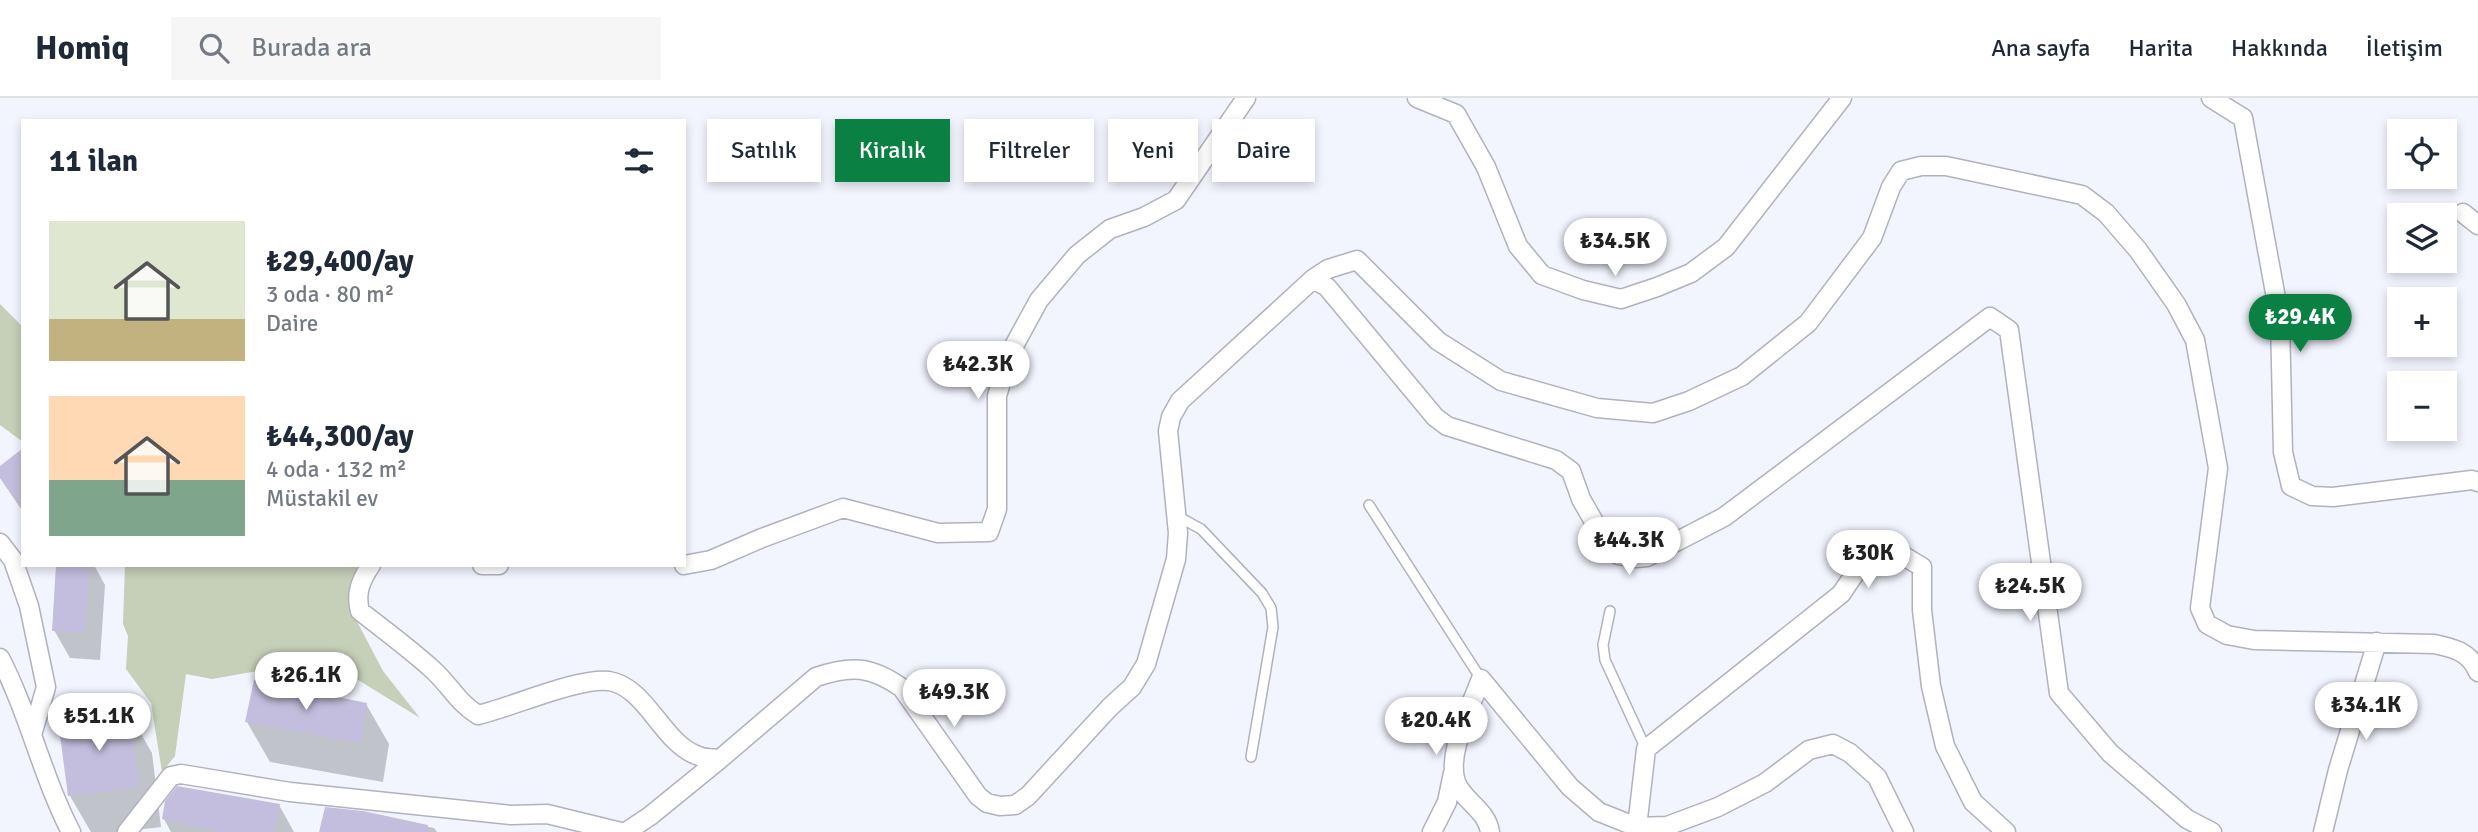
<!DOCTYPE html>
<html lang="tr">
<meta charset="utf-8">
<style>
body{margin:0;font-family:Signika,sans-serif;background:#f6f6f7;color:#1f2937;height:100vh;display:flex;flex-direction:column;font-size:26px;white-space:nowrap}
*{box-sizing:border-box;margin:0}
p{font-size:23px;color:#747a83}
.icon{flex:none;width:38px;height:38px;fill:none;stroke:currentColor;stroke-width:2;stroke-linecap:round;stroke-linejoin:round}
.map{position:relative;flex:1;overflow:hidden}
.details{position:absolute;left:21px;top:21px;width:665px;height:448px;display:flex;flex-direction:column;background:#fff;border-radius:0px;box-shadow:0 4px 10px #0003}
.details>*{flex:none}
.hud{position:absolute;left:707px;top:21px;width:665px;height:63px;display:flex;gap:14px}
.tools{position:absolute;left:2387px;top:21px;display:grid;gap:14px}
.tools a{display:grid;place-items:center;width:70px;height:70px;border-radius:0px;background:#fff;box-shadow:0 4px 10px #0003;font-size:35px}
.price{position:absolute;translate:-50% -60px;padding:0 16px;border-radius:24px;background:#fff;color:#222;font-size:23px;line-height:46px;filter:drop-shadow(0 2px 4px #0008)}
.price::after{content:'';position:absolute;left:50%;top:42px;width:21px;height:16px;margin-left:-10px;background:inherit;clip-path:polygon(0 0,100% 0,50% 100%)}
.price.current{background:#0b8043;color:#fff}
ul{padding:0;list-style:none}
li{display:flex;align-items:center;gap:21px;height:175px;padding:0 28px}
li span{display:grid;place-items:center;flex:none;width:196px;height:140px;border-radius:0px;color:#555}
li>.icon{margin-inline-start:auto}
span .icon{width:84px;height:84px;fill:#fffc;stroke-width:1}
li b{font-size:30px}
h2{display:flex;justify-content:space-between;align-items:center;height:84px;padding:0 28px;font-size:30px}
.pill{padding:0 24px;border-radius:0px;background:#fff;box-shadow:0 4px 10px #0003;font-size:24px;line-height:63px}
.pill.current{background:#0b8043;color:#fff}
header{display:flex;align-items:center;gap:42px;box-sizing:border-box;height:98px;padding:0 35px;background:#fff;border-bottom:2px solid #e0e1e3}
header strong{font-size:33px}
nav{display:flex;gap:38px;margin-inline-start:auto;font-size:24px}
.search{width:490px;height:63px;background:#f6f6f7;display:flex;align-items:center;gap:18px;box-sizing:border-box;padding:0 24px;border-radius:0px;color:#747a83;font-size:26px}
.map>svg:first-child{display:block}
.green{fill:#c6cfb7}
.shadow{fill:#0003}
.building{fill:#c3bedd}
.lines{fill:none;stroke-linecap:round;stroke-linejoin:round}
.lane-casing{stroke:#b0b2be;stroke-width:12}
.street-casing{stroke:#b0b2be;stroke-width:21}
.lane{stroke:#fff;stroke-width:9}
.street{stroke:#fff;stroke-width:18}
</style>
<header>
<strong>Homiq</strong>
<div class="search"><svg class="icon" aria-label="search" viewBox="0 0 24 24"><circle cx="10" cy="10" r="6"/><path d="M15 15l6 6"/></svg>Burada ara</div>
<nav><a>Ana sayfa</a><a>Harita</a><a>Hakkında</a><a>İletişim</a></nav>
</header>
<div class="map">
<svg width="2478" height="734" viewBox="0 0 2478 734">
<rect width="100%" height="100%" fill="#f2f4fe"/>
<path class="green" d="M 0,206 L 23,229 L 23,344 L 0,327 Z
M 125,467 L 364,467 L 352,514 L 383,573 L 420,620 L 337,569 L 309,564 L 212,581 L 186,576 L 175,658 L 162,674 L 151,605 L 126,571 L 128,538 L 123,526 Z"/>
<path class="shadow" d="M 23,358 L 23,414 L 0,380 L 0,371 Z
M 58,467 L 94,467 L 105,487 L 100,562 L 70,560 L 54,532 Z
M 366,606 L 389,646 L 383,684 L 270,664 L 247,624 Z
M 129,615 L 152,655 L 161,729 L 120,734 L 91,734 L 70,698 Z
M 279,707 L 294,734 L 171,734 L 164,721 Z
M 362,715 L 434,730 L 437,734 L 321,734 Z"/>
<path class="building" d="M 23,350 L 23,408 L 0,380 L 0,368 Z
M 56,467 L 90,467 L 85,535 L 52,533 Z
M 254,582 L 367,605 L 361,645 L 245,624 Z
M 130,613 L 139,689 L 68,698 L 58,622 Z
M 177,688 L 280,706 L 274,734 L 223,734 L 162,721 L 165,703 Z
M 325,709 L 363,713 L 428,727 L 427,734 L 319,734 Z"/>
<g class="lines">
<defs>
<path id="lane" d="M 1369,407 L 1481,581
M 1177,418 L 1201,431 L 1262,495 L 1271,510 L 1273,529 L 1251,659
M 1610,513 L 1603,547 L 1605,562 L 1646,651"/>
<path id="street" d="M 1417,0 L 1456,16 L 1486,69 L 1518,148 L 1542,177 L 1583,192 L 1621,201 L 1657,189 L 1691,175 L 1726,149 L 1842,0
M 2211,0 L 2243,20 L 2280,222 L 2283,354 L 2291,388 L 2312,398 L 2333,399 L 2472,382 L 2478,384
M 2463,115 L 2478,127
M 1313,181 L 1327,189 L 1435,319 L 1447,328 L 1556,362 L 1571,373 L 1581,401 L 1605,443 L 1618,457 L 1636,460 L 1647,459 L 1724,419 L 1990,219 L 2009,232 L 2059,595 L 2110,655 L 2187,721 L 2212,734
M 0,445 L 13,462 L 29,508 L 46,589 L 32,637
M 371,467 C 361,482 355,495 360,513 C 384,532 410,551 432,571 C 450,587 458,605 478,617 C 512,609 579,579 609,583 C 647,589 663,647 699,658 C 705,661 713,660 720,661 L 816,579 C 851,567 871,568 902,590 L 978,698 L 987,705 L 1000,708 L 1015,707 L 1028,698 L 1110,609 L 1132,589 L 1146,566 L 1176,461 L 1178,435 L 1168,333 L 1171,319 L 1180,303 L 1313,181 L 1328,171 L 1357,162 L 1438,243 L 1501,283 L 1597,310 L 1653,315 L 1689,303 L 1742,278 L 1808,225 L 1872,140 L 1891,89 L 1901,73 L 1921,68 L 1946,68 L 2082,97 L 2106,115 L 2138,152 L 2176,206 L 2195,242 L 2218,370 L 2200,510 L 2207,526 L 2227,537 L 2254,542 L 2434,546 C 2454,550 2470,554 2478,574
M 482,467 L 499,467
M 684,467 L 711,462 L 762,440 L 843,410 L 938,435 L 989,434 L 997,411 L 997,298 L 1009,257 L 1039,202 L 1077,157 L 1110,131 L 1144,119 L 1176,102 L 1246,0
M 0,560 C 29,616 42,678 71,734
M 1637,729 L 1646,651 L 1841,496 L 1860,468 L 1897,454 L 1922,469 L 1922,512 L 1931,588 L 1945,648 L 1973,704 L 2006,734
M 127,734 L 171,678 L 181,676 L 290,694 L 511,717 L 547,716 L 621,734
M 626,734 L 650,718 L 720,661
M 1432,734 L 1447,704 L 1453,675
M 1490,734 C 1487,714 1469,706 1459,690 C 1442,664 1471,608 1481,581 L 1570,689 L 1599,714 L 1637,729 L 1667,728 L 1718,709 L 1765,685 L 1809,652 L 1833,646 L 1850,655 L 1877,679 L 1904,734
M 2323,734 L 2338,672 L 2377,544"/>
</defs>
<use href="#lane" class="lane-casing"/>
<use href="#street" class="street-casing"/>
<use href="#lane" class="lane"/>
<use href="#street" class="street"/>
</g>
</svg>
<div class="tools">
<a><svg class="icon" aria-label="locate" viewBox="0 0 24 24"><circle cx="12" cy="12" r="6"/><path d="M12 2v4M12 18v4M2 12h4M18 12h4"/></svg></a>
<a><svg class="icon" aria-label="layers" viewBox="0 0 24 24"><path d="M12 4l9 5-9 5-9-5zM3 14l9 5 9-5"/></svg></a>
<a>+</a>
<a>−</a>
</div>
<b class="price" style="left:1615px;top:180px">₺34.5K</b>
<b class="price current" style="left:2300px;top:256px">₺29.4K</b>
<b class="price" style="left:978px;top:303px">₺42.3K</b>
<b class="price" style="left:1629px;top:479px">₺44.3K</b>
<b class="price" style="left:1868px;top:492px">₺30K</b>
<b class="price" style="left:2030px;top:525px">₺24.5K</b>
<b class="price" style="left:306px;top:614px">₺26.1K</b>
<b class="price" style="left:954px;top:631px">₺49.3K</b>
<b class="price" style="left:2366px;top:644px">₺34.1K</b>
<b class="price" style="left:99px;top:655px">₺51.1K</b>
<b class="price" style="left:1436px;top:659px">₺20.4K</b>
<div class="hud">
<a class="pill">Satılık</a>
<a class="pill current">Kiralık</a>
<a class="pill">Filtreler</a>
<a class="pill">Yeni</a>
<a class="pill">Daire</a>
</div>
<section class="details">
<h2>11 ilan<svg class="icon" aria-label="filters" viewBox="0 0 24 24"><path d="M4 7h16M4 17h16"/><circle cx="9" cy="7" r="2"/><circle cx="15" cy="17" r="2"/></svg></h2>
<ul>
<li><span style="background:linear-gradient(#dfe7d0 70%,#c2b280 0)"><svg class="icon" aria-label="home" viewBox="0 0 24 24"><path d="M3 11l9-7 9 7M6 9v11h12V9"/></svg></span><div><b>₺29,400/ay</b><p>3 oda · 80 m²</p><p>Daire</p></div></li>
<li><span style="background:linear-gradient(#ffd9b3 60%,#7fa58c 0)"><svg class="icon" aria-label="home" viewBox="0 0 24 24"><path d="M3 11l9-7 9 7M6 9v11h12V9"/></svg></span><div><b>₺44,300/ay</b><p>4 oda · 132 m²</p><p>Müstakil ev</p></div></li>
</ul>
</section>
</div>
